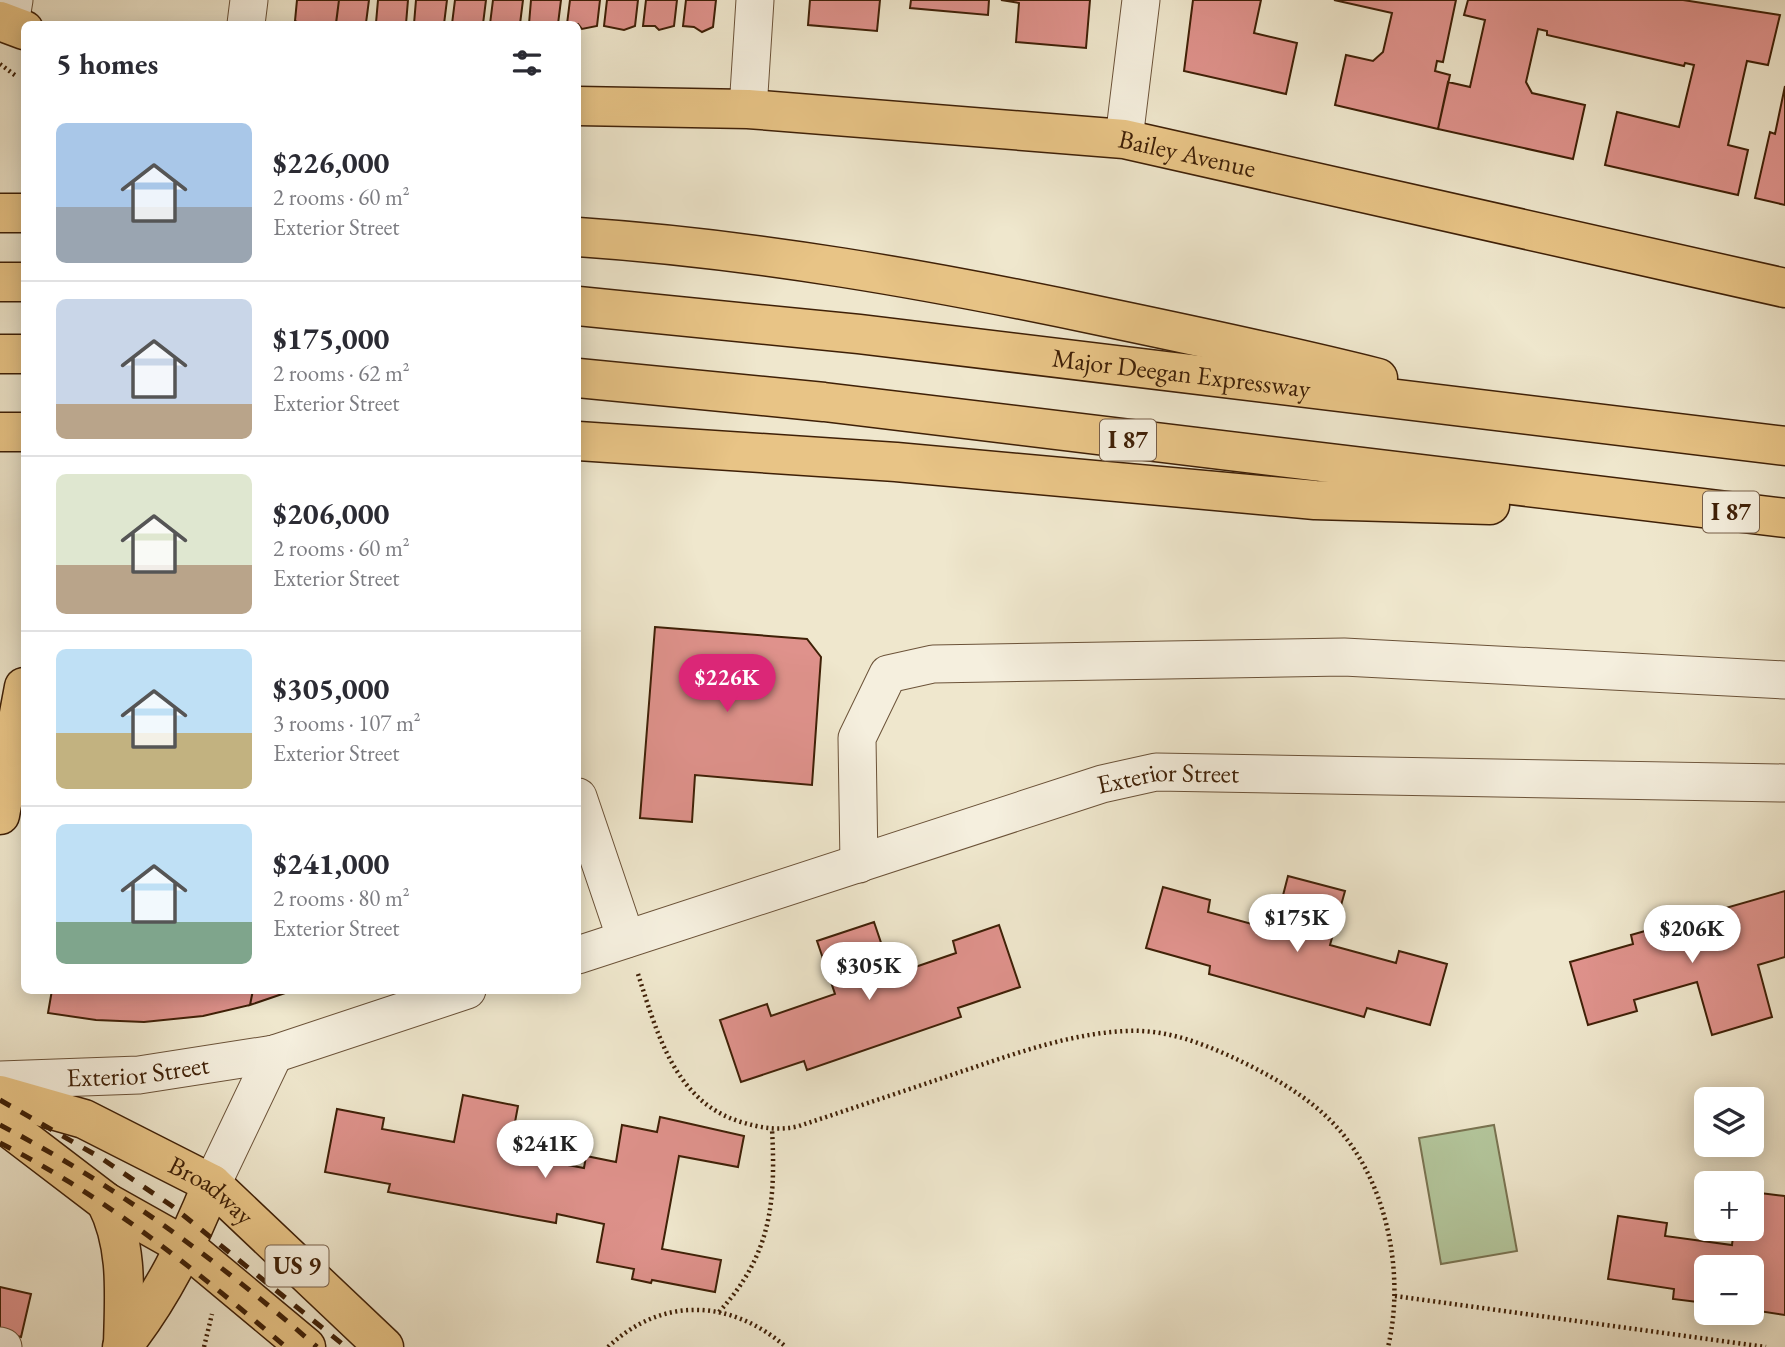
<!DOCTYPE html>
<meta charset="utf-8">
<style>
body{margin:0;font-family:"EB Garamond",serif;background:#f2f2f3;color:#2b2b33;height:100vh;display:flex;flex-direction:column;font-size:26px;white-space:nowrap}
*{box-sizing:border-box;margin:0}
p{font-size:23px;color:#7c7c81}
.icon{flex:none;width:38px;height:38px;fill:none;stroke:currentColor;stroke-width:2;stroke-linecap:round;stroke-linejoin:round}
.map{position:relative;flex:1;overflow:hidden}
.drawer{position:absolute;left:21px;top:21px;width:560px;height:973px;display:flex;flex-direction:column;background:#fff;border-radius:10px;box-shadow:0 4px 18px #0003}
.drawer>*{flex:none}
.tools{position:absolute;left:1694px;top:1087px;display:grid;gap:14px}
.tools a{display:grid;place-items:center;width:70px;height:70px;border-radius:10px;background:#fff;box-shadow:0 4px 18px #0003;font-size:35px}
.price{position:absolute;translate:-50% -60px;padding:0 16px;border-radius:24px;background:#fff;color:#222;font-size:23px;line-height:46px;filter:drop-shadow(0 2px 4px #0008)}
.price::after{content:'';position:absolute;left:50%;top:42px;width:21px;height:16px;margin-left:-10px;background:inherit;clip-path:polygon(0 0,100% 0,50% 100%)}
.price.selected{background:#db2777;color:#fff}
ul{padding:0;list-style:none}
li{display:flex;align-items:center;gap:21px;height:175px;padding:0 35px}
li+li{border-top:2px solid #e1e1e2}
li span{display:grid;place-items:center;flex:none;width:196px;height:140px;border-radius:10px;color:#555}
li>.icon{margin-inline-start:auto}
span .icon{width:84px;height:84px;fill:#fffc;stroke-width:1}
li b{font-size:30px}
h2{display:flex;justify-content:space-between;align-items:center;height:84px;padding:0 35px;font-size:30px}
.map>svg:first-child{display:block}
.green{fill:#b4c79d;stroke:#7a7452;stroke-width:2}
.building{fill:#df928c;stroke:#3f2007;stroke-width:2}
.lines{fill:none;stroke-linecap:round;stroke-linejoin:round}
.minor-casing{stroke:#6b5238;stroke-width:39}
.major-casing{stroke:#3f2007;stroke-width:41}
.highway-casing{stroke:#3f2007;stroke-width:41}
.path{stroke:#3f2007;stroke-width:4.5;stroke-dasharray:2 3.5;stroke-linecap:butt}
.minor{stroke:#f5efde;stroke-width:37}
.major{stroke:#e8c486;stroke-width:38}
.highway{stroke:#e8c486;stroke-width:38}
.rail{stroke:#3f2007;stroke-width:5;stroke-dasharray:12 12;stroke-linecap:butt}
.labels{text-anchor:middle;stroke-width:5;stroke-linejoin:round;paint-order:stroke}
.shield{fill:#f5efde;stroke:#765e48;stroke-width:2}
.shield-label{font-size:24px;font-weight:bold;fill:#3f2007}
.street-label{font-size:26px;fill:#3f2007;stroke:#f5efde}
</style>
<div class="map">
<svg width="1785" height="1347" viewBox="0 0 1785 1347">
<rect width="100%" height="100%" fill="#efe7cd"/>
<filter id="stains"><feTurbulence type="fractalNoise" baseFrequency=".00286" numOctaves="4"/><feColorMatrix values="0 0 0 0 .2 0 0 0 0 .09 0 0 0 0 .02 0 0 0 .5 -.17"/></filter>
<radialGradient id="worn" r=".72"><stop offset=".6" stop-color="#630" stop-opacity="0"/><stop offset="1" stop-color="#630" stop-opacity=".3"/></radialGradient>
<path class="green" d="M 1494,1125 L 1517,1251 L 1441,1264 L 1419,1138 Z"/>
<path class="building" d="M 297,0 L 339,0 L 336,24 L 301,24 L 295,21 Z
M 339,0 L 369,0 L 366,23 L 336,23 Z
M 378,0 L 408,0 L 406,24 L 376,23 Z
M 416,0 L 447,0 L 444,24 L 414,24 Z
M 455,0 L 486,0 L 483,24 L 452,24 Z
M 493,0 L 523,0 L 520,24 L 490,24 Z
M 531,0 L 561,0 L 558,24 L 529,24 Z
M 570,0 L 600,0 L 597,26 L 582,29 L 578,24 L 567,24 Z
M 607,0 L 638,0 L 635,26 L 624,30 L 604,26 Z
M 646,0 L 677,0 L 674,26 L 659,30 L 655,26 L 643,26 Z
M 686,0 L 716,0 L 713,27 L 702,32 L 694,27 L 683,26 Z
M 810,0 L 880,0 L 877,31 L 808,25 Z
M 911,0 L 989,0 L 988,15 L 910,8 Z
M 1001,0 L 1090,0 L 1086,48 L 1016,42 L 1019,3 Z
M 1193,0 L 1261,0 L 1254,33 L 1297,43 L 1286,94 L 1184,71 Z
M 1334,0 L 1456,0 L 1443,62 L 1437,61 L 1435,71 L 1450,75 L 1438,129 L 1335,105 L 1346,55 L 1373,61 L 1383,52 L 1392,13 Z
M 1468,0 L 1683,0 L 1780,15 L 1768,65 L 1747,61 L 1728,145 L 1748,150 L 1738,195 L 1605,165 L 1617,112 L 1679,127 L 1694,65 L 1685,63 L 1684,66 L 1547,35 L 1547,31 L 1538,29 L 1526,82 L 1532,93 L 1585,105 L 1573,159 L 1438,129 L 1448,82 L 1470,87 L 1485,20 L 1464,15 Z
M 1785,86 L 1785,205 L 1755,198 L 1770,132 L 1775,134 Z
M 655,627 L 807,639 L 821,657 L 812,785 L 695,775 L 692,822 L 640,818 Z
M 1288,876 L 1345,891 L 1330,945 L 1396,963 L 1399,951 L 1447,964 L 1430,1025 L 1367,1008 L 1364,1017 L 1209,974 L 1210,966 L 1146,948 L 1163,887 L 1210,900 L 1208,912 L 1274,930 Z
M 1785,891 L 1785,957 L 1758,965 L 1772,1017 L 1712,1035 L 1697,982 L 1634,1000 L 1637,1011 L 1588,1025 L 1570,962 L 1633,944 L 1631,935 Z
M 874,922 L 892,975 L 956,953 L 953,941 L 999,925 L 1020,987 L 958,1008 L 961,1017 L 807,1070 L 804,1061 L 741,1082 L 720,1020 L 767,1004 L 771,1016 L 835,994 L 817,941 Z
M 52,990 L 253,990 L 250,1005 L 203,1016 L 144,1022 L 96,1020 L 48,1013 Z
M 253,990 L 294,990 L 250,1005 Z
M 463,1095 L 518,1106 L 509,1154 L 584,1168 L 586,1156 L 616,1162 L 622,1125 L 657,1132 L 660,1117 L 744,1136 L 738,1167 L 679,1156 L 662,1249 L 721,1260 L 715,1292 L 652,1280 L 651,1283 L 632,1279 L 634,1269 L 597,1262 L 604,1224 L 557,1214 L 556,1223 L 388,1192 L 390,1184 L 325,1172 L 337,1109 L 384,1118 L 382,1129 L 454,1142 Z
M 1752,1192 L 1785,1196 L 1785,1315 L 1752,1310 L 1752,1267 L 1706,1267 L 1706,1303 L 1673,1299 L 1674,1289 L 1608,1279 L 1618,1216 L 1667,1223 L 1665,1236 L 1732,1245 L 1734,1228 L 1752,1228 Z
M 0,1287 L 31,1294 L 21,1337 L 0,1332 Z"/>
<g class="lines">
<defs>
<g id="minor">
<path d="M 10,24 L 14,0"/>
<path d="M 246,24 L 249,0"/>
<path d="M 748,109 L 755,0"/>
<path d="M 1124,139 L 1141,0"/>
<path d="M 578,797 L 626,939"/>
<path d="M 859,864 L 857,738 L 888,674 L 933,664 L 1344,657 L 1785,680"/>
<path id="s1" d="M 578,955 L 1102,784 L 1156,772 L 1785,783"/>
<path id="s2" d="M 0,1080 L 139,1075 L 274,1054 L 467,990"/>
<path d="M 212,1184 L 274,1054"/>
<path d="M 0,1346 L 3,1347"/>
</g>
<g id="major">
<path d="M 0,21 L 24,30"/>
<path id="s3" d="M 578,106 L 748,109 L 1124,139 L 1785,288"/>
<path d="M 0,815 L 24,687"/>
<path id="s4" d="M 0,1095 L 84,1119 L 212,1184 L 384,1347"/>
<path d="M 0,1121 L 106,1202 L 186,1247 L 306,1347"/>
<path d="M 106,1202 C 129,1247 124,1297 123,1346"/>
<path d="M 122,1347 C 162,1297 188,1243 212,1184"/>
</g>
<g id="highway">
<path d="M 0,213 L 24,213"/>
<path d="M 578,237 C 755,249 931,280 1105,317 C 1196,336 1287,355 1378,378"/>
<path d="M 0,282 L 24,282"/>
<path id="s5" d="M 578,306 L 859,334 L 1785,446"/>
<path d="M 0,354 L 24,354"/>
<path d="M 578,378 L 824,402 L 1785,518"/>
<path d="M 0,432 L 24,432"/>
<path d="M 578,441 L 896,462 L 1315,500 L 1490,505"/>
</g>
</defs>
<use href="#minor" class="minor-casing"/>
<use href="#major" class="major-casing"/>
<use href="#highway" class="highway-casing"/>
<path class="path" d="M 0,64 L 16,76
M 638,974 C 657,1033 675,1102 741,1122 C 761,1128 779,1131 799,1126 C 853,1108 907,1090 960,1072 C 1014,1054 1068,1034 1125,1031 C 1163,1029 1197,1041 1232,1057 C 1266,1073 1303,1093 1330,1120 C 1386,1175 1406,1272 1388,1347
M 1395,1296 L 1766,1347
M 719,1312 C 771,1255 776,1203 772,1129
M 204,1347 L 212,1314
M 608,1347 C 662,1296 731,1299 786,1347"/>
<use href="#minor" class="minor"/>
<use href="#major" class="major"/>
<use href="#highway" class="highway"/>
<path class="rail" d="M 0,1100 L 101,1158 L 172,1206 L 346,1347
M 0,1125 C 115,1185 219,1261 317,1347
M 0,1143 C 105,1196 197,1271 286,1347"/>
</g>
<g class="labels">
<g class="shield">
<rect x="1100" y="419.5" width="56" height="41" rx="5"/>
<rect x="1703" y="491.5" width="56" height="41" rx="5"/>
<rect x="265.5" y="1245.5" width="63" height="41" rx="5"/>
</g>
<g class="shield-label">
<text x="1128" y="448">I 87</text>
<text x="1731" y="520">I 87</text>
<text x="297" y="1274">US 9</text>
</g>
<g class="street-label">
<text dy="9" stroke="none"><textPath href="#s3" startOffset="612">Bailey Avenue</textPath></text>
<text dy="9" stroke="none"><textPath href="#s5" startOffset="607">Major Deegan Expressway</textPath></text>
<text dy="9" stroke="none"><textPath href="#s1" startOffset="618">Exterior Street</textPath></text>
<text dy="9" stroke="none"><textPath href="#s2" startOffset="138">Exterior Street</textPath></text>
<text dy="9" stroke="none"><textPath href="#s4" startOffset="234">Broadway</textPath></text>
</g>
</g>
<rect width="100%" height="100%" filter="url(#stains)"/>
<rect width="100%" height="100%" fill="url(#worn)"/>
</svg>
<div class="tools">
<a><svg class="icon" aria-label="layers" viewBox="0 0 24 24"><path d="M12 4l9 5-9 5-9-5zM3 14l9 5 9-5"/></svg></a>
<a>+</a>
<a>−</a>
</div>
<b class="price selected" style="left:727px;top:714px">$226K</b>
<b class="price" style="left:1297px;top:954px">$175K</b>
<b class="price" style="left:1692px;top:965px">$206K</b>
<b class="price" style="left:869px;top:1002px">$305K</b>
<b class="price" style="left:545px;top:1180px">$241K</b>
<section class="drawer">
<h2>5 homes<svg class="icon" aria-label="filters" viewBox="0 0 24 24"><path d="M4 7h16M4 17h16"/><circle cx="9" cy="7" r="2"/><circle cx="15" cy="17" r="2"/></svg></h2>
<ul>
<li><span style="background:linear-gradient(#a9c7e8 60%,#9aa5b1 0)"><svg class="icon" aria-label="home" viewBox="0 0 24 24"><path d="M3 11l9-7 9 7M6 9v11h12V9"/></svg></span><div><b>$226,000</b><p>2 rooms · 60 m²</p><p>Exterior Street</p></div></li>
<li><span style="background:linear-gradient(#c9d6e8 75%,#b9a48a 0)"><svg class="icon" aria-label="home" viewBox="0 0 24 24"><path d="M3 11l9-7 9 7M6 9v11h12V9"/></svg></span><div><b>$175,000</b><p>2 rooms · 62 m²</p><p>Exterior Street</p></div></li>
<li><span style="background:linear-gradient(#dfe7d0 65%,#b9a48a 0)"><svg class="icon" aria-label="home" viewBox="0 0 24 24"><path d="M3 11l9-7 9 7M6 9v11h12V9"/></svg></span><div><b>$206,000</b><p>2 rooms · 60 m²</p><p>Exterior Street</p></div></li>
<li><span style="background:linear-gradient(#bfe0f5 60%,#c2b280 0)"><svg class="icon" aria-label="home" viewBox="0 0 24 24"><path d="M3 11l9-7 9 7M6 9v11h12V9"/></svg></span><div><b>$305,000</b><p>3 rooms · 107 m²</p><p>Exterior Street</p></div></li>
<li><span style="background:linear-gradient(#bfe0f5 70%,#7fa58c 0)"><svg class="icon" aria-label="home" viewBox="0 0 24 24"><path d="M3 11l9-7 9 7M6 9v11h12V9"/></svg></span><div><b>$241,000</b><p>2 rooms · 80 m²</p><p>Exterior Street</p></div></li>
</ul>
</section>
</div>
